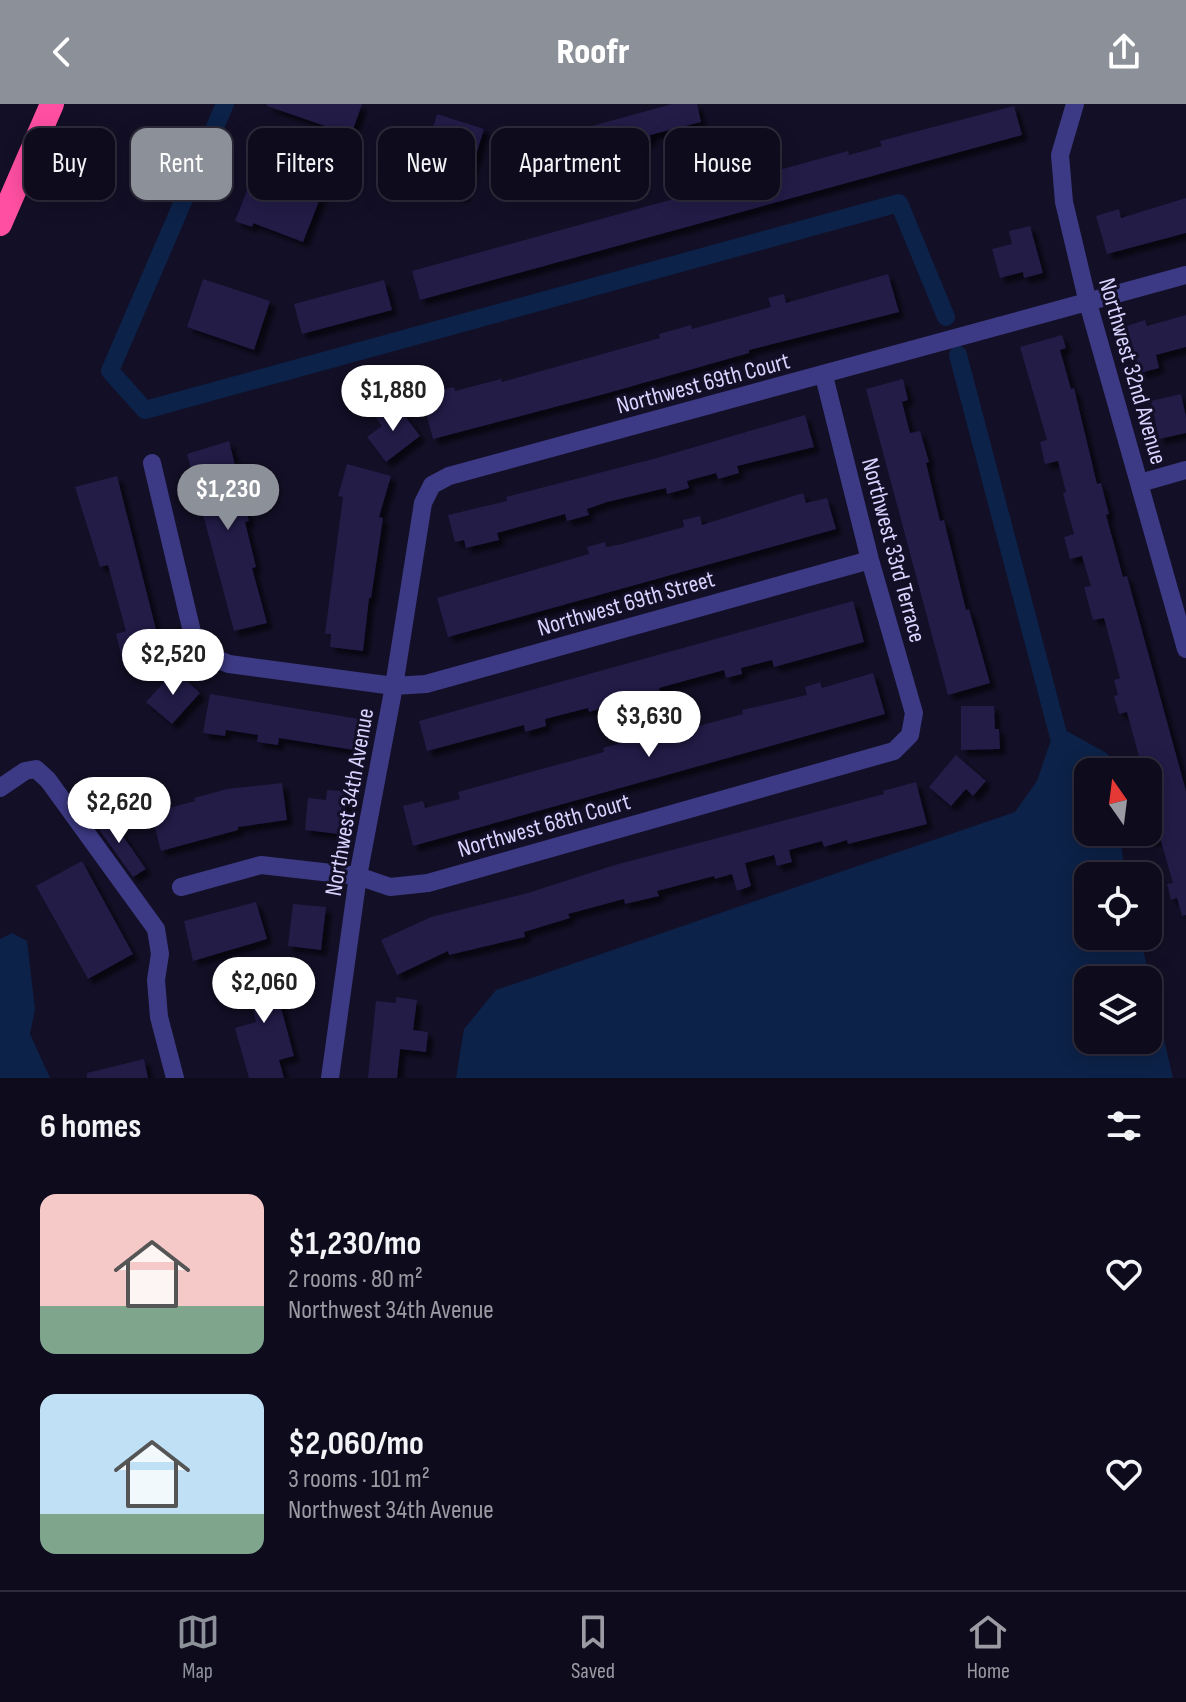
<!DOCTYPE html>
<meta charset="utf-8">
<style>
body{margin:0;font-family:"Sofia Sans Condensed",sans-serif;background:#171425;color:#f1f3f6;height:100vh;display:flex;flex-direction:column;font-size:30px;white-space:nowrap}
*{box-sizing:border-box;margin:0}
p{font-size:26px;color:#9b9ba3}
.icon{flex:none;width:44px;height:44px;fill:none;stroke:currentColor;stroke-width:2;stroke-linecap:round;stroke-linejoin:round}
.map{position:relative;height:974px;overflow:hidden}
.side{display:flex;flex-direction:column;background:#0e0b1c;flex:1}
.side>*{flex:none}
.top-card{position:absolute;left:24px;top:24px;width:1138px;height:72px;display:flex;gap:16px}
.needle{width:52px;rotate:346deg}
.controls{position:absolute;left:1074px;top:654px;display:grid;gap:16px}
.controls a{display:grid;place-items:center;width:88px;height:88px;border-radius:16px;background:#0e0b1c;box-shadow:0 4px 20px #0003,0 0 0 2px #2e2b3b;font-size:40px}
.price{position:absolute;translate:-50% -68px;padding:0 18px;border-radius:28px;background:#fff;color:#222;font-size:26px;line-height:52px;filter:drop-shadow(0 2px 4px #0008)}
.price::after{content:'';position:absolute;left:50%;top:48px;width:24px;height:18px;margin-left:-12px;background:inherit;clip-path:polygon(0 0,100% 0,50% 100%)}
.price.current{background:#8c9099;color:#fff}
ul{padding:0;list-style:none}
li{display:flex;align-items:center;gap:24px;height:200px;padding:0 40px}
li span{display:grid;place-items:center;flex:none;width:224px;height:160px;border-radius:16px;color:#555}
li>.icon{margin-inline-start:auto}
span .icon{width:96px;height:96px;fill:#fffc;stroke-width:1}
li b{font-size:34px}
h2{display:flex;justify-content:space-between;align-items:center;height:96px;padding:0 40px;font-size:34px}
.chip{padding:0 28px;border-radius:16px;background:#0e0b1c;box-shadow:0 4px 20px #0003,0 0 0 2px #2e2b3b;font-size:28px;line-height:72px}
.chip.current{background:#8c9099;color:#fff}
header{display:flex;justify-content:space-between;align-items:center;height:104px;padding:0 40px;background:#8c9099;color:#fff;font-size:36px;font-weight:800}
.dock{display:flex;justify-content:space-around;align-items:center;height:112px;border-top:2px solid #2e2b3b;background:#0e0b1c;font-size:22px;color:#9b9ba3}
.dock a{display:grid;justify-items:center;gap:4px}
.dock .current{color:#8c9099}
.map>svg:first-child{display:block}
.water{fill:#0c2248;fill-rule:evenodd}
.lines{fill:none;stroke-linecap:round;stroke-linejoin:round}
.canal{stroke:#0c2248;stroke-width:18}
.building{fill:#241b47;filter:url(#shadow)}
.minor{stroke:#3d3a85;stroke-width:18}
.highway{stroke:#ff4fa3;stroke-width:24}
.labels{text-anchor:middle;stroke-width:6;stroke-linejoin:round;paint-order:stroke}
.street-label{font-size:24px;fill:#d9d4ff;stroke:#130f26}
</style>
<header><svg class="icon" aria-label="back" viewBox="0 0 24 24"><path d="M15 5l-7 7 7 7"/></svg>Roofr<svg class="icon" aria-label="share" viewBox="0 0 24 24"><path d="M12 15V3M7 8l5-5 5 5M5 13v7h14v-7"/></svg></header>
<div class="map">
<svg width="1186" height="974" viewBox="0 0 1186 974">
<defs>
<filter id="shadow"><feDropShadow dx="5.5" dy="5.5" stdDeviation="2" flood-color="#0009"/></filter>
</defs>
<rect width="100%" height="100%" fill="#130f26"/>
<path class="water" d="M 1056,621 L 1108,650 L 1111,668 L 1088,668 L 1088,728 L 1119,728 L 1126,772 L 1088,772 L 1088,832 L 1140,832 L 1173,974 L 456,974 L 464,925 L 496,886 L 1015,708 L 1037,677 ZM 1088,876 L 1148,876 L 1148,936 L 1088,936 Z
M 12,829 L 27,837 L 35,905 L 30,930 L 50,974 L 0,974 L 0,835 Z"/>
<g class="lines">
<path class="canal" d="M 225,0 L 110,267 L 145,306 L 899,99 L 946,213
M 958,251 L 1062,645"/>
</g>
<path class="building" d="M 267,0 L 362,0 L 349,37 L 329,30 L 331,24 L 267,2 Z
M 672,0 L 697,0 L 701,18 L 650,31 L 651,36 L 513,75 L 505,46 Z
M 1014,2 L 1022,31 L 420,196 L 412,167 L 848,47 L 849,51 L 882,42 L 880,37 Z
M 437,10 L 484,25 L 463,93 L 412,76 L 418,58 L 425,60 L 436,29 L 432,27 Z
M 255,66 L 272,73 L 270,79 L 301,91 L 303,86 L 321,92 L 303,138 L 253,119 L 252,123 L 235,117 Z
M 1186,94 L 1186,129 L 1107,150 L 1096,112 L 1119,105 L 1121,114 Z
M 1030,122 L 1043,169 L 1024,174 L 1023,168 L 1000,174 L 992,145 L 1012,140 L 1009,127 Z
M 888,170 L 899,208 L 749,246 L 749,249 L 608,289 L 433,335 L 423,298 L 442,293 L 440,286 L 454,283 L 455,287 L 501,275 L 502,278 L 660,234 L 659,230 L 691,221 L 692,225 L 771,203 L 768,194 L 784,190 L 786,199 Z
M 203,175 L 270,197 L 254,246 L 187,223 Z
M 384,176 L 392,206 L 302,230 L 294,200 Z
M 1186,211 L 1186,243 L 1156,251 L 1159,264 L 1140,269 L 1127,222 L 1145,216 L 1147,222 Z
M 1062,231 L 1066,244 L 1060,246 L 1071,285 L 1074,284 L 1097,380 L 1101,379 L 1109,410 L 1106,411 L 1123,473 L 1127,472 L 1186,687 L 1186,811 L 1182,812 L 1177,794 L 1171,796 L 1167,780 L 1173,779 L 1160,734 L 1148,737 L 1148,658 L 1141,660 L 1127,608 L 1119,610 L 1114,592 L 1118,591 L 1114,576 L 1120,574 L 1104,514 L 1093,516 L 1084,483 L 1091,482 L 1082,452 L 1070,455 L 1064,433 L 1074,430 L 1063,389 L 1066,388 L 1058,357 L 1045,360 L 1040,338 L 1047,336 L 1020,243 Z
M 903,275 L 908,296 L 902,298 L 910,329 L 920,327 L 929,358 L 926,359 L 940,417 L 944,416 L 966,506 L 969,505 L 990,579 L 948,591 L 866,285 Z
M 1181,290 L 1186,313 L 1186,329 L 1159,335 L 1151,297 Z
M 396,300 L 420,332 L 386,358 L 367,333 L 382,322 L 376,314 Z
M 805,311 L 814,343 L 737,362 L 739,369 L 718,375 L 716,369 L 687,377 L 689,384 L 667,390 L 666,384 L 607,398 L 587,405 L 589,411 L 567,417 L 565,410 L 497,429 L 499,436 L 466,444 L 464,436 L 455,438 L 448,411 L 507,397 L 506,393 L 657,354 Z
M 229,337 L 249,417 L 245,418 L 256,463 L 252,464 L 267,519 L 234,527 L 187,350 Z
M 347,360 L 391,372 L 379,413 L 383,414 L 371,494 L 369,494 L 363,547 L 330,543 L 331,530 L 325,530 L 343,393 L 338,392 Z
M 117,372 L 163,553 L 124,563 L 116,530 L 126,527 L 108,461 L 100,463 L 75,383 Z
M 803,389 L 806,399 L 827,394 L 836,425 L 448,533 L 437,494 L 589,450 L 587,443 L 605,438 L 606,443 L 622,440 L 684,423 L 683,416 L 700,412 L 702,421 Z
M 853,497 L 864,538 L 774,563 L 772,556 L 741,564 L 742,570 L 726,574 L 724,566 L 659,584 L 661,590 L 630,598 L 629,596 L 589,608 L 588,604 L 545,615 L 546,622 L 525,628 L 524,621 L 427,647 L 419,617 Z
M 175,566 L 200,589 L 172,620 L 146,598 Z
M 873,569 L 885,610 L 413,742 L 403,702 L 423,697 L 425,704 L 460,695 L 458,688 L 604,648 L 603,644 L 679,624 L 680,627 L 743,610 L 742,606 L 807,591 L 805,583 L 820,578 L 822,584 Z
M 210,590 L 359,615 L 354,646 L 279,634 L 278,641 L 257,638 L 258,631 L 226,626 L 225,632 L 203,629 Z
M 961,602 L 994,602 L 995,625 L 999,625 L 1000,645 L 961,646 Z
M 956,651 L 986,677 L 973,692 L 966,685 L 951,702 L 929,683 Z
M 916,678 L 927,720 L 848,740 L 847,736 L 824,743 L 822,737 L 789,746 L 792,758 L 777,762 L 774,751 L 745,759 L 751,782 L 737,787 L 732,770 L 715,775 L 714,772 L 657,787 L 659,792 L 625,800 L 624,795 L 568,810 L 570,814 L 524,828 L 525,833 L 449,851 L 448,847 L 397,871 L 381,836 L 431,813 L 528,789 L 615,761 L 884,690 L 883,687 Z
M 282,679 L 287,716 L 238,723 L 238,726 L 161,747 L 151,709 L 195,697 L 194,694 L 227,685 Z
M 327,686 L 353,688 L 351,703 L 342,702 L 339,730 L 305,726 L 308,694 L 326,696 Z
M 106,708 L 146,765 L 133,773 L 93,717 Z
M 82,757 L 133,850 L 88,875 L 36,782 Z
M 256,798 L 267,835 L 193,857 L 184,817 Z
M 293,800 L 326,803 L 321,846 L 288,842 Z
M 274,860 L 284,895 L 279,896 L 294,952 L 279,956 L 284,974 L 249,974 L 235,924 L 256,918 L 250,889 L 242,891 L 237,869 Z
M 396,893 L 417,896 L 413,926 L 428,928 L 426,948 L 400,945 L 397,974 L 368,974 L 376,897 L 396,899 Z
M 144,955 L 148,974 L 87,974 L 87,969 Z"/>
<g class="lines">
<path class="minor" d="M 1075,0 L 1060,51 L 1064,98 L 1088,199 L 1186,545
M 152,359 L 192,528 L 206,551 L 229,560 L 394,582 L 426,580 L 870,456
M 1140,379 L 1186,366
M 0,684 L 25,667 L 36,665 L 48,676 L 156,825 L 160,850 L 156,876 L 159,913 L 175,974
M 181,783 L 261,761 L 358,772 L 390,783 L 428,779 L 894,647 L 910,631 L 914,609 L 870,456 L 824,272
M 330,974 L 358,772 L 394,582 L 423,399 L 432,381 L 449,372 L 1186,171"/>
<path class="highway" d="M 0,120 L 52,0"/>
</g>
<g class="labels">
<g class="street-label">
<text transform="translate(1133 267) rotate(74)" y="8">Northwest 32nd Avenue</text>
<text transform="translate(703 279) rotate(-15)" y="8">Northwest 69th Court</text>
<text transform="translate(894 446) rotate(75)" y="8">Northwest 33rd Terrace</text>
<text transform="translate(626 499) rotate(-16)" y="8">Northwest 69th Street</text>
<text transform="translate(349 698) rotate(-80)" y="8">Northwest 34th Avenue</text>
<text transform="translate(544 721) rotate(-16)" y="8">Northwest 68th Court</text>
</g>
</g>
</svg>
<div class="controls">
<a><svg class="needle" viewBox="-14 -14 28 28"><path d="M0-13l5 13h-10z" fill="#e53935"/><path d="M0 13l5-13h-10z" fill="#9b9ba3"/></svg></a>
<a><svg class="icon" aria-label="locate" viewBox="0 0 24 24"><circle cx="12" cy="12" r="6"/><path d="M12 2v4M12 18v4M2 12h4M18 12h4"/></svg></a>
<a><svg class="icon" aria-label="layers" viewBox="0 0 24 24"><path d="M12 4l9 5-9 5-9-5zM3 14l9 5 9-5"/></svg></a>
</div>
<b class="price" style="left:393px;top:329px">$1,880</b>
<b class="price current" style="left:228px;top:428px">$1,230</b>
<b class="price" style="left:173px;top:593px">$2,520</b>
<b class="price" style="left:649px;top:655px">$3,630</b>
<b class="price" style="left:119px;top:741px">$2,620</b>
<b class="price" style="left:264px;top:921px">$2,060</b>
<div class="top-card">
<a class="chip">Buy</a>
<a class="chip current">Rent</a>
<a class="chip">Filters</a>
<a class="chip">New</a>
<a class="chip">Apartment</a>
<a class="chip">House</a>
</div>
</div>
<section class="side">
<h2>6 homes<svg class="icon" aria-label="filters" viewBox="0 0 24 24"><path d="M4 7h16M4 17h16"/><circle cx="9" cy="7" r="2"/><circle cx="15" cy="17" r="2"/></svg></h2>
<ul>
<li><span style="background:linear-gradient(#f6c9c9 70%,#7fa58c 0)"><svg class="icon" aria-label="home" viewBox="0 0 24 24"><path d="M3 11l9-7 9 7M6 9v11h12V9"/></svg></span><div><b>$1,230/mo</b><p>2 rooms · 80 m²</p><p>Northwest 34th Avenue</p></div><svg class="icon" aria-label="heart" viewBox="0 0 24 24"><path d="M12 20l-8-8c-3-5 5-10 8-4 3-6 11-1 8 4z"/></svg></li>
<li><span style="background:linear-gradient(#bfe0f5 75%,#7fa58c 0)"><svg class="icon" aria-label="home" viewBox="0 0 24 24"><path d="M3 11l9-7 9 7M6 9v11h12V9"/></svg></span><div><b>$2,060/mo</b><p>3 rooms · 101 m²</p><p>Northwest 34th Avenue</p></div><svg class="icon" aria-label="heart" viewBox="0 0 24 24"><path d="M12 20l-8-8c-3-5 5-10 8-4 3-6 11-1 8 4z"/></svg></li>
</ul>
</section>
<nav class="dock">
<a class="current"><svg class="icon" aria-label="map" viewBox="0 0 24 24"><path d="M3 6l6-2 6 2 6-2v14l-6 2-6-2-6 2zM9 4v14M15 6v14"/></svg>Map</a>
<a><svg class="icon" aria-label="saved" viewBox="0 0 24 24"><path d="M7 4h10v16l-5-4-5 4z"/></svg>Saved</a>
<a><svg class="icon" aria-label="home" viewBox="0 0 24 24"><path d="M3 11l9-7 9 7M6 9v11h12V9"/></svg>Home</a>
</nav>
